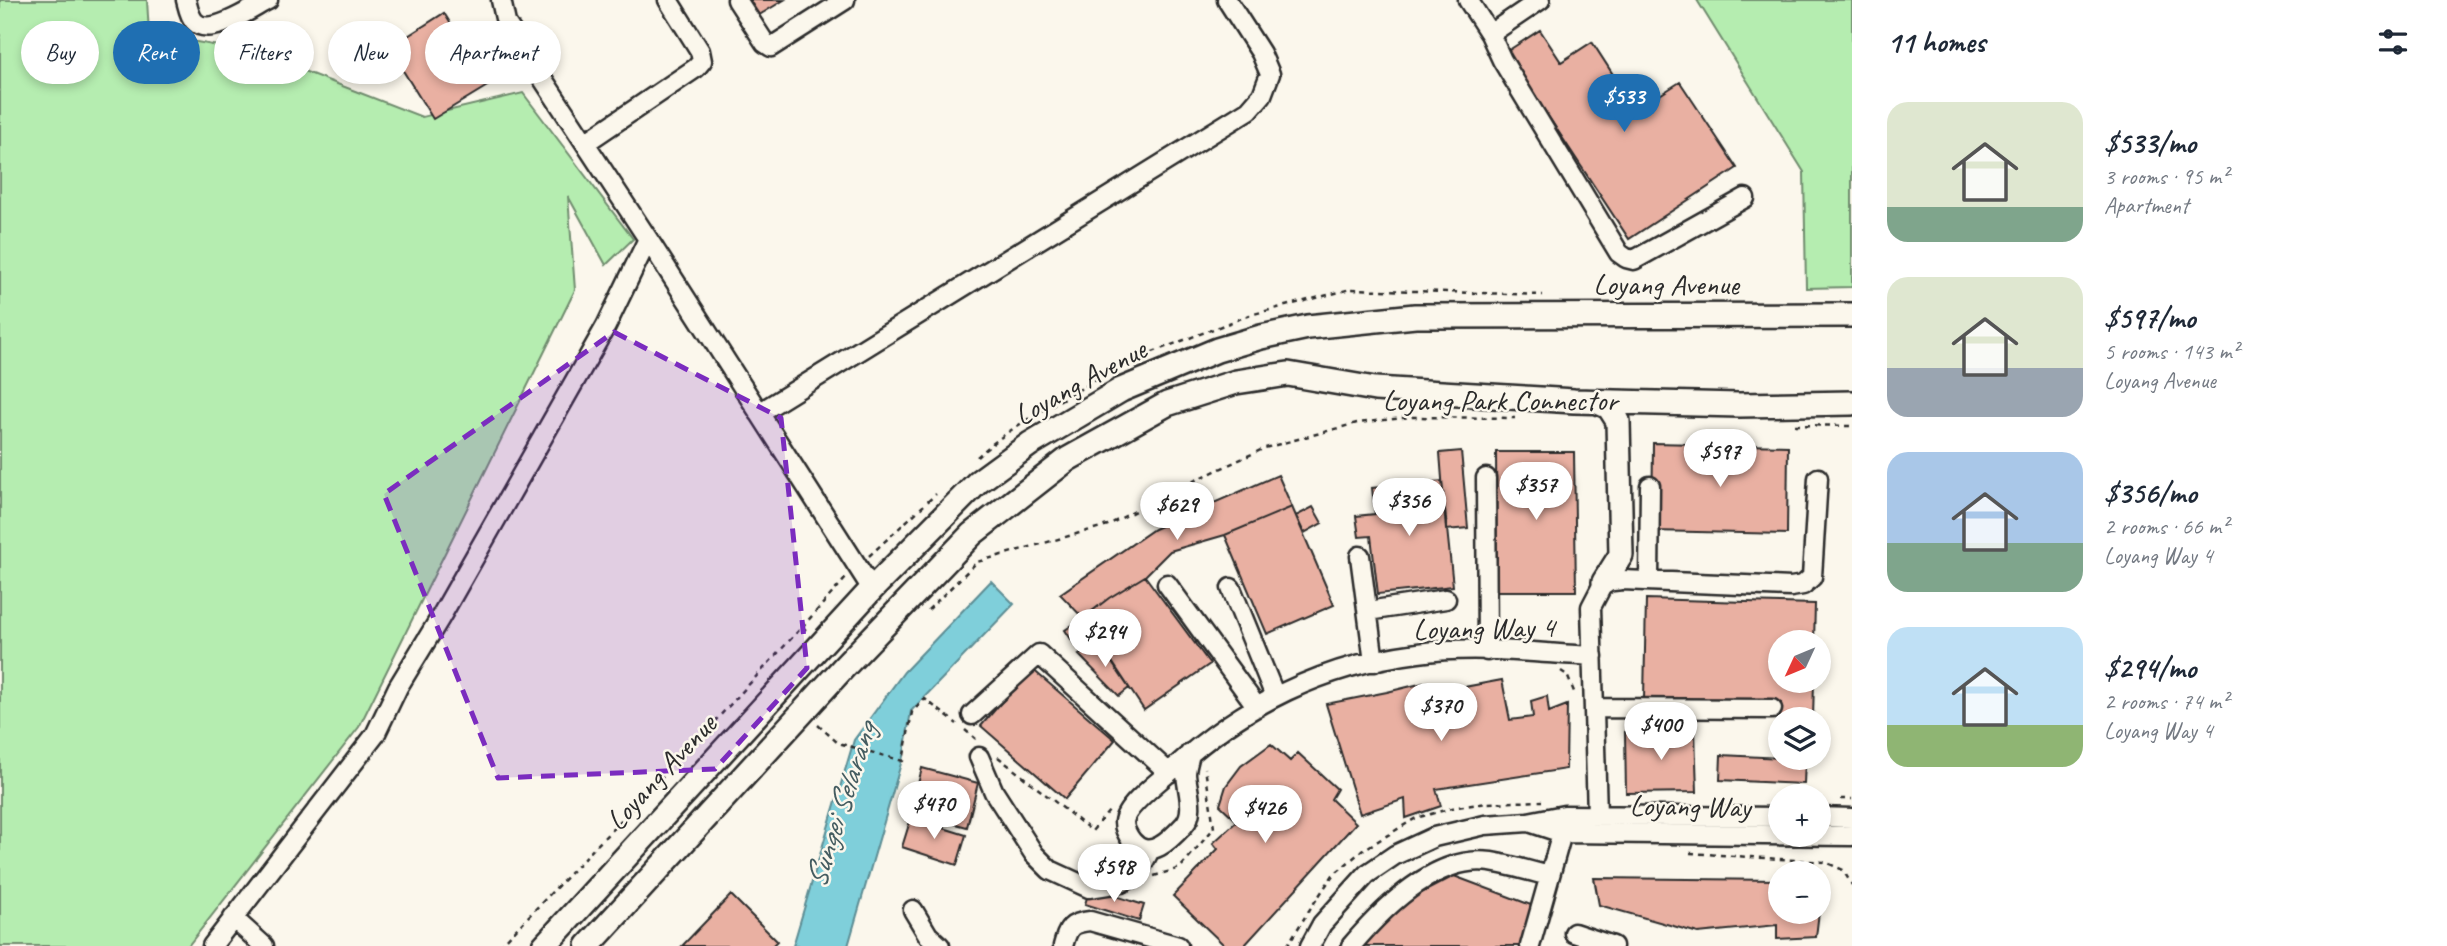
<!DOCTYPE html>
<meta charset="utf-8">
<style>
body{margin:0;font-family:Caveat,sans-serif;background:#f6f6f7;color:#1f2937;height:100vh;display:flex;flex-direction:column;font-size:26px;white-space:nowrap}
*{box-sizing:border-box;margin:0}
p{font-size:23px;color:#747a83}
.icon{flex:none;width:38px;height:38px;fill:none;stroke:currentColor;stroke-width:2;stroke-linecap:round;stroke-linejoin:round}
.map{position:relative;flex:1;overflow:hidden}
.side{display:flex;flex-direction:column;background:#fff;width:595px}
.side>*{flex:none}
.top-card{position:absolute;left:21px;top:21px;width:665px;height:63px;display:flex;gap:14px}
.needle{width:46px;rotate:226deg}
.tools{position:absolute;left:1768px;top:630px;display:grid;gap:14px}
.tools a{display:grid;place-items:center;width:63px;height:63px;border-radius:50%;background:#fff;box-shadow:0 4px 10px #0003;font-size:35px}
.price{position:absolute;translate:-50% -60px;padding:0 16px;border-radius:24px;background:#fff;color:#222;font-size:23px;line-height:46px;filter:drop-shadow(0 2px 4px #0008)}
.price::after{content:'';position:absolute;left:50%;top:42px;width:21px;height:16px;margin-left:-10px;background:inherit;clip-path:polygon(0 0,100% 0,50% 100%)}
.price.selected{background:#1f6fb2;color:#fff}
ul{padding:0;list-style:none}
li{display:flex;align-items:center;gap:21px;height:175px;padding:0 35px}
li span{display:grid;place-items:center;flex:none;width:196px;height:140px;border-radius:21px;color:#555}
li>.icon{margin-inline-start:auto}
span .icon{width:84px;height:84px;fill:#fffc;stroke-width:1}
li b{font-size:30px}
h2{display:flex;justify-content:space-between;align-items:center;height:84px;padding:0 35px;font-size:30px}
.tag{padding:0 24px;border-radius:32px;background:#fff;box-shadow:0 4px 10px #0003;font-size:24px;line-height:63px}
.tag.selected{background:#1f6fb2;color:#fff}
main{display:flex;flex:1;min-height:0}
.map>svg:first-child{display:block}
.green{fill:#b5edb0;stroke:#708c6e;stroke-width:2}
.water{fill:#7fcfda;stroke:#5d8d94;stroke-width:2}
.building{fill:#e9b0a2;stroke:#2b2b2b;stroke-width:2}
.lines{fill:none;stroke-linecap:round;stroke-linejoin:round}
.minor-casing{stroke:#2b2b2b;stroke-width:23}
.major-casing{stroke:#2b2b2b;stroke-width:28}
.path{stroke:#2b2b2b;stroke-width:2.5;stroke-dasharray:5 5;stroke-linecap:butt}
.minor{stroke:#fbf7ec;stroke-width:18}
.major{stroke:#fbf7ec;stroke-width:23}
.marked{fill:#7b2cbf;fill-opacity:0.2;stroke:#7b2cbf;stroke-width:5;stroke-dasharray:14 9;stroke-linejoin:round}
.labels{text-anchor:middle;stroke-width:5;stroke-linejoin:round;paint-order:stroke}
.street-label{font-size:30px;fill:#2b2b2b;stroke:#fbf7ec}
.water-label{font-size:32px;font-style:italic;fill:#445c60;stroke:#fbf7ec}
</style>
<main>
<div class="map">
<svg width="1852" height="946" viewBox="0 0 1852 946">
<rect width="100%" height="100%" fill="#fbf7ec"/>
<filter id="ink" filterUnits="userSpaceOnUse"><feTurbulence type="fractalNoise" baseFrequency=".0143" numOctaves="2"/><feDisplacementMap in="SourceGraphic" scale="14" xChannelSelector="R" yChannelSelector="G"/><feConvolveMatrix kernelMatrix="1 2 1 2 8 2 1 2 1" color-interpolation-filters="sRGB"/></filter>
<g filter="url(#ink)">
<path class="green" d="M 0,0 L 147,0 L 149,33 L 260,54 L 422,117 L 523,93 L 633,239 L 606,265 L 568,196 L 575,290 L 359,727 L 188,946 L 0,946 Z
M 1697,0 L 1852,0 L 1852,287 L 1806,288 L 1804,172 Z"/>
<path class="water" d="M 991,581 L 1014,604 L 911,711 L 904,753 L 848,946 L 793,946 L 854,740 L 904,672 Z"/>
<path class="building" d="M 745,0 L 784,0 L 756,17 Z
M 444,13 L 489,85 L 433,119 L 389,48 Z
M 1540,30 L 1561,62 L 1592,42 L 1636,110 L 1680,82 L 1737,168 L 1629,239 L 1506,52 Z
M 1653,443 L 1788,446 L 1787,534 L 1652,531 Z
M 1461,451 L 1468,528 L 1446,530 L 1440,453 Z
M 1496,452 L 1574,452 L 1576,591 L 1497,591 Z
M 1278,475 L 1292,507 L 1225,535 L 1170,551 L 1145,576 L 1109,598 L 1083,618 L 1060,594 L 1154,529 Z
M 1442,481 L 1453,586 L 1378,594 L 1371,536 L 1359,537 L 1356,516 L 1375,514 L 1372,488 Z
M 1292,507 L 1334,605 L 1267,634 L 1225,535 Z
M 1313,507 L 1322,523 L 1304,533 L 1296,516 Z
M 1145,576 L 1210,664 L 1144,710 L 1083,618 L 1109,598 Z
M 1646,599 L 1815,604 L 1814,642 L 1780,642 L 1780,681 L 1814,681 L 1813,719 L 1780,719 L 1781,703 L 1644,699 Z
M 1083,618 L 1093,633 L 1075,645 L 1065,630 Z
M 1100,645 L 1129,688 L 1119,696 L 1079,655 Z
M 1031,668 L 1115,740 L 1065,799 L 981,726 Z
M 1502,680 L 1510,720 L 1533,717 L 1531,701 L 1547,696 L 1549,712 L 1567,705 L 1566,769 L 1436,789 L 1441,806 L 1406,818 L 1405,799 L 1360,814 L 1326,704 L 1387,692 L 1428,682 L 1432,693 Z
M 1695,730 L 1697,792 L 1626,793 L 1625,732 Z
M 1271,744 L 1290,761 L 1298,753 L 1337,789 L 1331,799 L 1356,823 L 1244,946 L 1225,946 L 1173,896 L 1218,849 L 1213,843 L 1237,821 L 1220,805 L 1226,786 L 1241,766 Z
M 1721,755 L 1805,759 L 1804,784 L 1720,780 Z
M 922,768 L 978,783 L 967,827 L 911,812 Z
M 911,818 L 966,835 L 957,865 L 902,847 Z
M 1454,876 L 1539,908 L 1527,946 L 1363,946 L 1408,900 Z
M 1594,878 L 1780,880 L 1780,912 L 1818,912 L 1818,903 L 1820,903 L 1816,937 L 1777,939 L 1777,925 L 1698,933 L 1599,905 Z
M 1090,888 L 1144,905 L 1139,921 L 1085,904 Z
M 731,895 L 777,941 L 772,946 L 682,946 Z"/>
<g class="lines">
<defs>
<path id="minor" d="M 186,0 C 188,7 189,15 194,21 C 209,39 252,8 268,0
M 501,0 L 506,23 L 648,239 L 872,589
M 737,0 L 765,43 L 771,47 L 845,0
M 1468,0 L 1490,34 L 1502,60 L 1619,253 L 1626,258 L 1634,260 L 1745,198
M 1490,34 L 1540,0
M 585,143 L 696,68 L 702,61 L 700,51 L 668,0
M 759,413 L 1249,110 L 1262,95 L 1270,74 L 1261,53 L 1227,0
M 1486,478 L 1487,651
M 1360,556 L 1374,662
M 1649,581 L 1650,486
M 1167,584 L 1257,707
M 1231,588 L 1275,696
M 1368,611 L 1446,599
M 1594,708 L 1772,709
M 972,715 L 1039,654 L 1169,773
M 1190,753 C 1189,760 1186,767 1186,774 C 1187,790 1196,812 1184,825 C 1171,839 1150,862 1132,841 C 1128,836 1124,828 1124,822 C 1125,806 1162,779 1174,768 C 1244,704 1323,665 1418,653 C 1475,645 1536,653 1593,656
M 979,757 L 994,792 L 1034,854 L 1050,870 L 1089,888 L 1121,883 L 1137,875 L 1150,850
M 1597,815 L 1591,607 L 1604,582 L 1622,580 L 1791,587 L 1803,585 L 1812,577 L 1818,478
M 1818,817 L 1852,818
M 1532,823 L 1562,833 L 1852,836
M 913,910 L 928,935 L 940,946
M 233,918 L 264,946
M 1574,933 L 1613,946
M 212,946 L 375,735 L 398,687 L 440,618 L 606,326 L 648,239
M 1063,946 C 1068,928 1070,923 1090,921 L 1178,946
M 1310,946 L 1322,924 L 1367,874 L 1395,855 L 1434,837 L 1485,825 L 1528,822 L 1564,815 L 1780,817
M 1351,946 C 1383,908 1436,854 1491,862 C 1510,865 1530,871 1549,876
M 1530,946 L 1562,833"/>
<path id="major" d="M 1598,402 L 1609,407 L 1618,421 L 1621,555 L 1604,582
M 544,946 L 872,589 L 978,482 L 1030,444 L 1121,390 L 1217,350 L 1261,337 L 1308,327 L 1415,316 L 1852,315
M 588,946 L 844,667 L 972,534 L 1068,459 L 1167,404 L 1236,382 L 1288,374 L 1375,389 L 1574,401 L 1739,405 L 1852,403"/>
</defs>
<use href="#minor" class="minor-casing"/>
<use href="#major" class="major-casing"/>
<path class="path" d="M 1116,369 L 1137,358 L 1250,315 L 1351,289 L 1543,295
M 1795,425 L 1852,426
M 977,457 C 1013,424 1056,403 1098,379
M 869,556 L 936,494
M 928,610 L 977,562 L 1108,525 L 1183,486 L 1265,448 L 1357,423 L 1412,417 L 1515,418
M 802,627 L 846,578
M 1561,671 L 1567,675 L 1575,694
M 818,725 L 838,743 L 903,761 L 912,712 L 925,699 L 957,724
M 965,730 L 976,739
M 998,757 L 1092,831 L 1110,810
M 1841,799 L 1852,799
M 1690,853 L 1825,862 L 1843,870 L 1852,885
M 1154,876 L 1180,868 L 1214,828 L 1205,768
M 1308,912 L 1333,875 L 1363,850 L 1416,818 L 1456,807 L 1488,803 L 1542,801
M 500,946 L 679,760 L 802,627 L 806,630
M 1287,946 L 1305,917"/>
<use href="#minor" class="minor"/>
<use href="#major" class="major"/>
</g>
</g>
<path class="marked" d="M 614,332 L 781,418 L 807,668 L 715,769 L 498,778 L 384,494 Z"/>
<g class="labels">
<g class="street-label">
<text x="1666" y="294">Loyang Avenue</text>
<text transform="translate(1080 382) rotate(-29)" y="10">Loyang Avenue</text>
<text x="1500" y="410">Loyang Park Connector</text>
<text transform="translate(1484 628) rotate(-1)" y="10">Loyang Way 4</text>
<text transform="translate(661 772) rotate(-47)" y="10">Loyang Avenue</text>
<text transform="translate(1690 806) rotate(1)" y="10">Loyang Way</text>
</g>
<g class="water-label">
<text transform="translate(840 805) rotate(-72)" y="11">Sungei Selarang</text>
</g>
</g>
</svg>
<div class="tools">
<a><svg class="needle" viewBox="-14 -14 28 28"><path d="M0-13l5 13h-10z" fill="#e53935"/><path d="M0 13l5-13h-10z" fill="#747a83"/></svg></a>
<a><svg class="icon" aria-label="layers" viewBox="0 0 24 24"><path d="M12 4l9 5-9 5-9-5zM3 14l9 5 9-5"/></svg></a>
<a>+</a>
<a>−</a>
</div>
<b class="price selected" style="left:1624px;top:134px">$533</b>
<b class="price" style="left:1720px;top:489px">$597</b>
<b class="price" style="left:1536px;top:522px">$357</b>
<b class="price" style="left:1409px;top:538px">$356</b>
<b class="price" style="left:1177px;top:542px">$629</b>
<b class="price" style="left:1105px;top:669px">$294</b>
<b class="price" style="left:1441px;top:743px">$370</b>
<b class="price" style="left:1661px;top:762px">$400</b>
<b class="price" style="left:934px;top:841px">$470</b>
<b class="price" style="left:1265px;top:845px">$426</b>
<b class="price" style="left:1114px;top:904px">$598</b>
<div class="top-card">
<a class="tag">Buy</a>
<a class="tag selected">Rent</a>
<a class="tag">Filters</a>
<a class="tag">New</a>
<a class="tag">Apartment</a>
</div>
</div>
<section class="side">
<h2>11 homes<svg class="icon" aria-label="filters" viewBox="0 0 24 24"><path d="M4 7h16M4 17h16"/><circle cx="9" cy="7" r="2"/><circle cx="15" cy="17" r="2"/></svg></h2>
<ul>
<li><span style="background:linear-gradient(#dfe7d0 75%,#7fa58c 0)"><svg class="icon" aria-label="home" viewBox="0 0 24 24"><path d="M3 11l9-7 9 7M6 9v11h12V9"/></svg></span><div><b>$533/mo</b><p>3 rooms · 95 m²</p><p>Apartment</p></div></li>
<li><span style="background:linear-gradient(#dfe7d0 65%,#9aa5b1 0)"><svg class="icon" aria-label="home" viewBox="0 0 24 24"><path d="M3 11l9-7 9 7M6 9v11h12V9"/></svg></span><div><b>$597/mo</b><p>5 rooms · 143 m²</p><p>Loyang Avenue</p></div></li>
<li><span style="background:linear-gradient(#a9c7e8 65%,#7fa58c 0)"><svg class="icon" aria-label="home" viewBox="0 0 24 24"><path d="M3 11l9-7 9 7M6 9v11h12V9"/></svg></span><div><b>$356/mo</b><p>2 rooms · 66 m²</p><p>Loyang Way 4</p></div></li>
<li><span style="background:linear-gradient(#bfe0f5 70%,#8fb573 0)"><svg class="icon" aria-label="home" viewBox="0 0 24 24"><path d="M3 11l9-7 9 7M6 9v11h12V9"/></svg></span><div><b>$294/mo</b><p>2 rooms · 74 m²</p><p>Loyang Way 4</p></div></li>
</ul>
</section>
</main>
